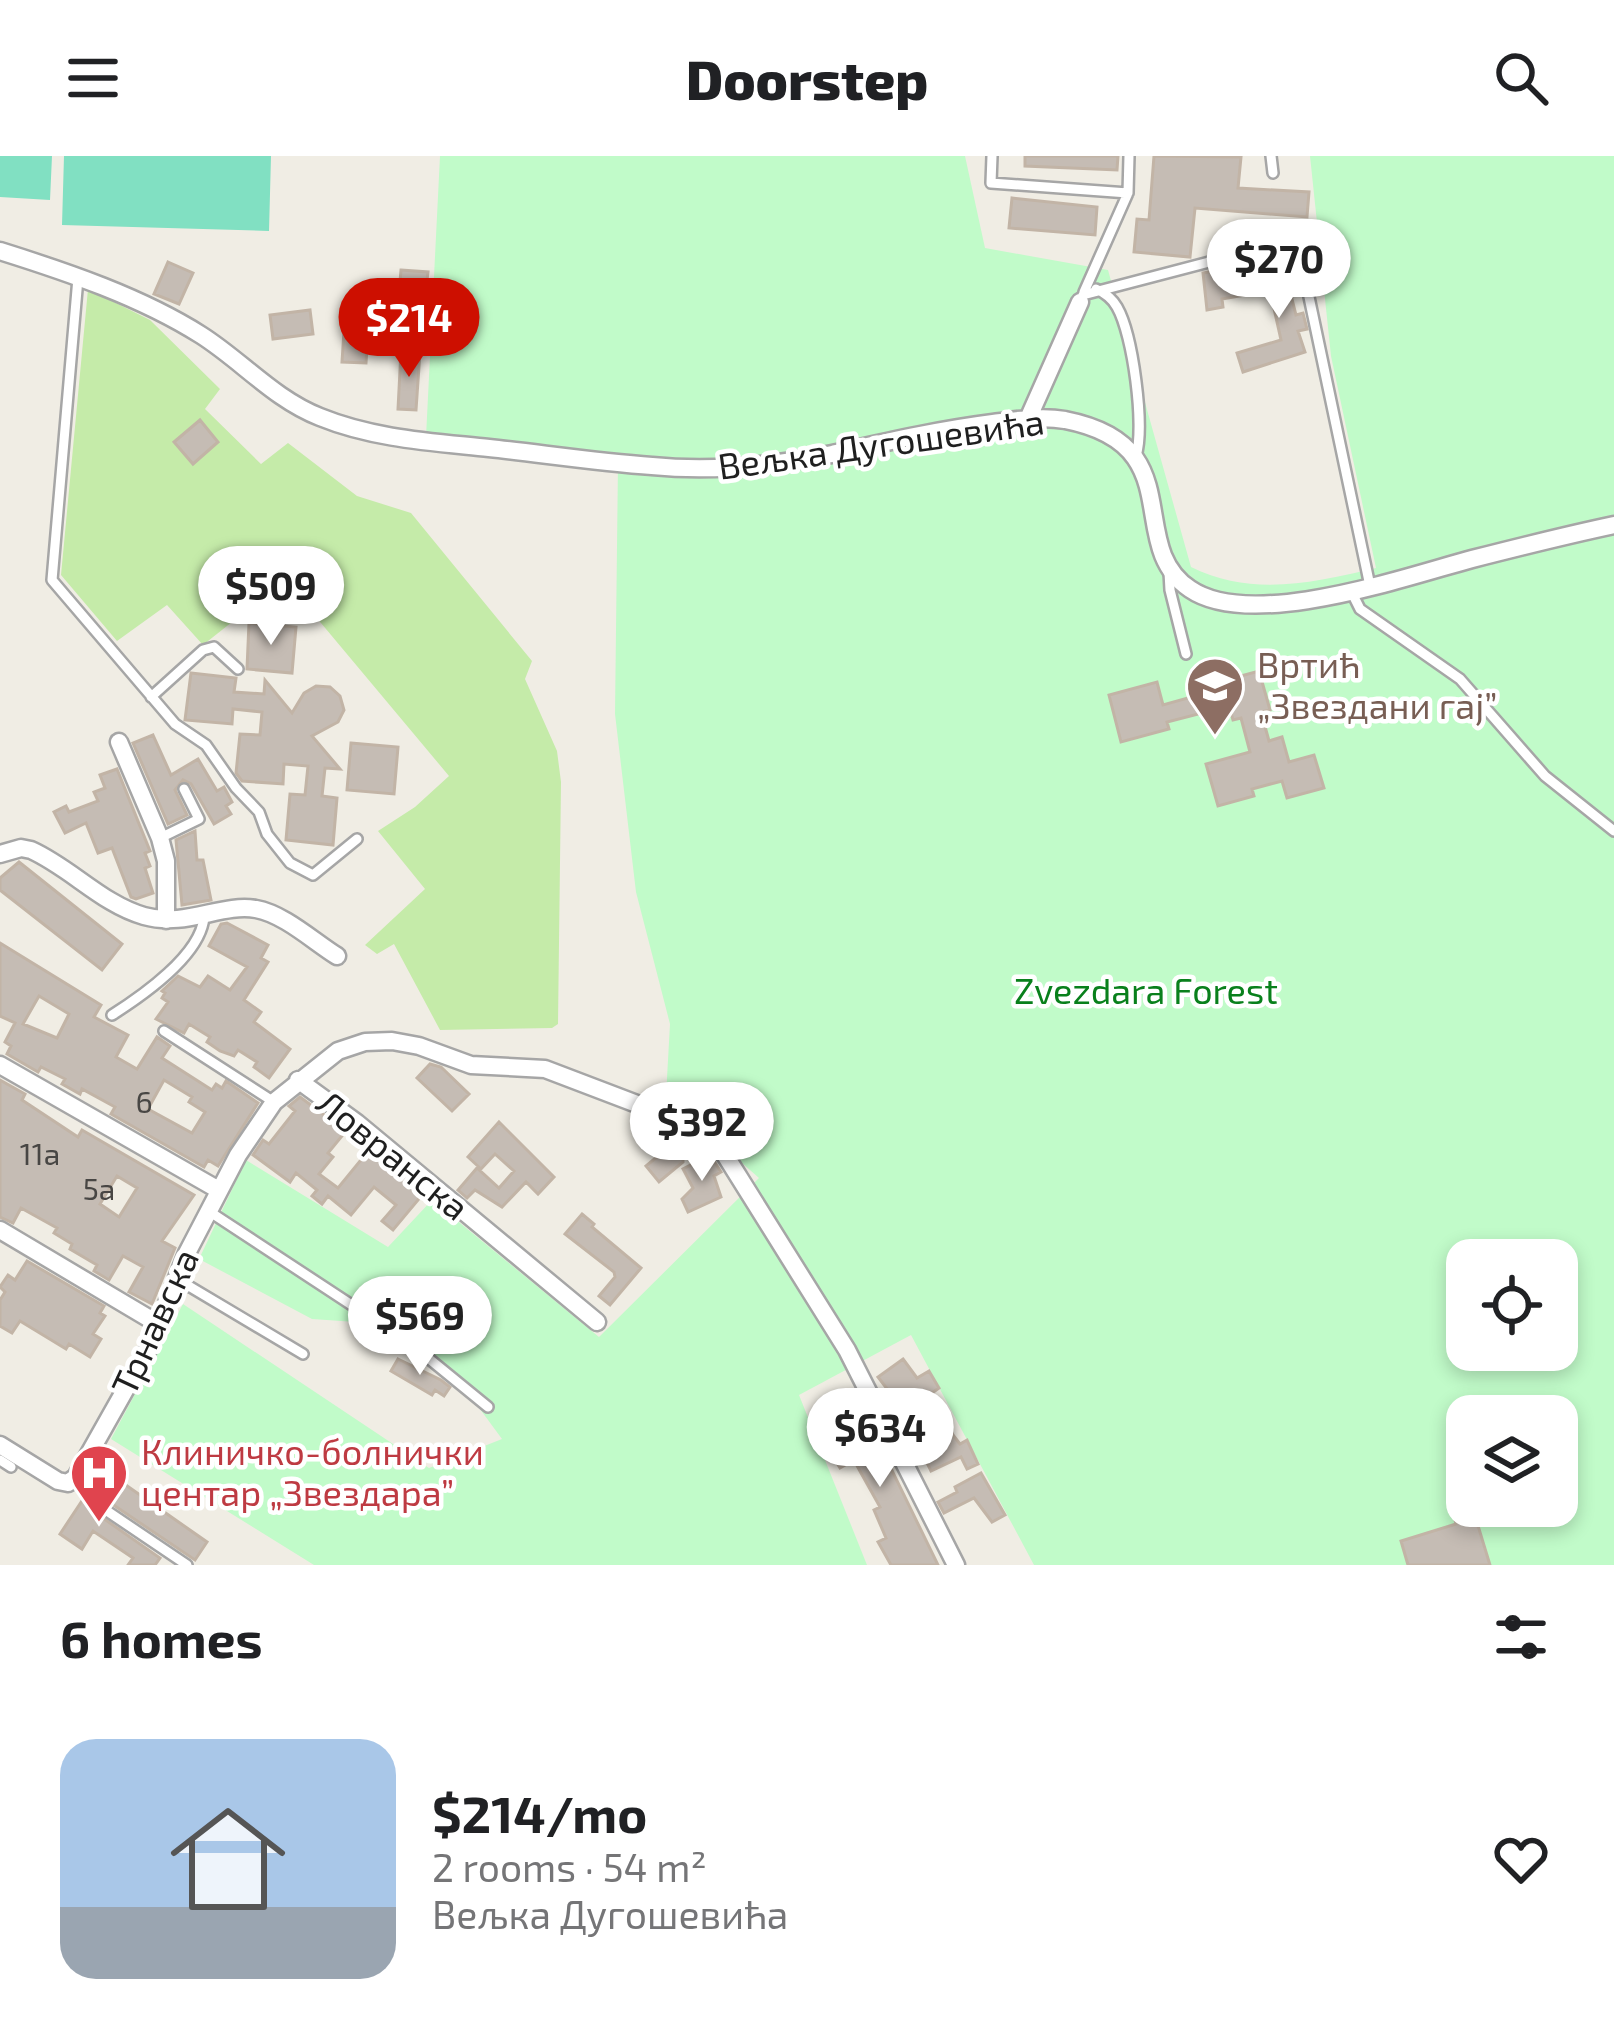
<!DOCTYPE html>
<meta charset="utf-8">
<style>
body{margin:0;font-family:"Exo 2",sans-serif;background:#f2f2f2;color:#202124;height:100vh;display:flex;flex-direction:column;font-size:45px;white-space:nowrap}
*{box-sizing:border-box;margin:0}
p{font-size:39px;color:#757577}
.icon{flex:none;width:66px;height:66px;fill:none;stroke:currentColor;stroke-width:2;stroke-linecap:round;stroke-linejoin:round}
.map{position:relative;height:1409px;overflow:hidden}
.panel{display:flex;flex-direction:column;background:#fff;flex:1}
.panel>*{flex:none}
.tools{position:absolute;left:1446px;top:1083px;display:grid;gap:24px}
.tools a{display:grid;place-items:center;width:132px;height:132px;border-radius:24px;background:#fff;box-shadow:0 6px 18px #0003;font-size:60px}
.price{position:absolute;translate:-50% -102px;padding:0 27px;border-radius:42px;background:#fff;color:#222;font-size:39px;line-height:78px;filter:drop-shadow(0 3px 6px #0008)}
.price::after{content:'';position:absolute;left:50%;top:72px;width:36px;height:27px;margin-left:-18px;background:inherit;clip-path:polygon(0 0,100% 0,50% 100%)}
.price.selected{background:#cd0f00;color:#fff}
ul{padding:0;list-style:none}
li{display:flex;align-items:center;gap:36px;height:300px;padding:0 60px}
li+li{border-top:3px solid #e0e0e0}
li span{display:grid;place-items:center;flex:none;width:336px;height:240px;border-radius:36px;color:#555}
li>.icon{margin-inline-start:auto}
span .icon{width:144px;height:144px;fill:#fffc;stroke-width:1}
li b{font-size:51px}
h2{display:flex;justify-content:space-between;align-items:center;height:144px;padding:0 60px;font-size:51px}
header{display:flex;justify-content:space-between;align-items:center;height:156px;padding:0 60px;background:#fff;font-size:54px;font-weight:800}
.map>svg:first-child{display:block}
.grass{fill:#c5eba9}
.park{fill:#c1fbc9;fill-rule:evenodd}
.pitch{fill:#81e0c2}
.building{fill:#c5bcb4;stroke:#c2b4a6;stroke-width:3;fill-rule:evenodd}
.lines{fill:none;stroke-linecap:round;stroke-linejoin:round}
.lane-casing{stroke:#a6a6a6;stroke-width:14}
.street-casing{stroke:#a6a6a6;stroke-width:21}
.lane{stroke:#fff;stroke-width:9}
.street{stroke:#fff;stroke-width:16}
.labels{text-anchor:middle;stroke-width:9;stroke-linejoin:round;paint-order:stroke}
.number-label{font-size:30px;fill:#484644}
.street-label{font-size:36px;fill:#1f1f1f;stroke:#fff}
.education-label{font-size:36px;fill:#785e54;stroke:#fff;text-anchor:start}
.park-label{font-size:36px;fill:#09801c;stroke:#fff}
.health-label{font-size:36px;fill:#be3a42;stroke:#fff;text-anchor:start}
</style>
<header><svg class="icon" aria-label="menu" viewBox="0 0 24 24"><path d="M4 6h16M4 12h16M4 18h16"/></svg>Doorstep<svg class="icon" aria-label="search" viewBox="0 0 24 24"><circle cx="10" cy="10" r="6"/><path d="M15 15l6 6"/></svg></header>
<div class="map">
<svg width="1614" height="1409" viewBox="0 0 1614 1409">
<rect width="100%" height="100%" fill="#f0ede4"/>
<path class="grass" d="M 88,133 L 150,164 L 220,233 L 205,253 L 261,308 L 288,287 L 357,340 L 411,357 L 532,505 L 525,523 L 557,595 L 561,626 L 558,868 L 552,872 L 440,874 L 394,788 L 377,798 L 365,789 L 425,733 L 378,675 L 415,651 L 449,620 L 285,424 L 203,489 L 167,449 L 117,485 L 61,419 Z"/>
<path class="park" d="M 440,0 L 965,0 L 985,92 L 1108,114 L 1191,411 C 1252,441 1312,427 1376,412 L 1331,200 L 1310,0 L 1614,0 L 1614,1409 L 1034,1409 L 911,1179 L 799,1239 L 867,1409 L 314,1409 L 111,1283 L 183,1148 L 429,1312 L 502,1283 L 463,1230 L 385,1168 L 312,1163 L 199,1103 L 246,1004 L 388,1091 L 432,1044 L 599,1181 L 759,1022 L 666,940 L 670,868 L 636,736 L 615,558 L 618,307 L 426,281 ZM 1467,1104 L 1557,1104 L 1557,1194 L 1467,1194 ZM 1467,1260 L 1557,1260 L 1557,1350 L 1467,1350 Z"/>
<path class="pitch" d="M 0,0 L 52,0 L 50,44 L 0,41 Z
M 64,0 L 271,0 L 269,75 L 62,69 Z"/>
<path class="building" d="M 1025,0 L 1118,0 L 1117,14 L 1025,10 Z
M 1154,0 L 1241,1 L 1238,32 L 1309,36 L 1307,61 L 1195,52 L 1190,101 L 1134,96 L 1137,63 L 1149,64 Z
M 1012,42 L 1097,51 L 1095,79 L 1009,72 Z
M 1278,97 L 1283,99 L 1286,118 L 1294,117 L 1297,134 L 1290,135 L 1296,159 L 1303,157 L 1307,173 L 1298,175 L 1305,196 L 1243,216 L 1237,197 L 1281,184 L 1267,121 L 1273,120 L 1270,100 Z
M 168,106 L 193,117 L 179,148 L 154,138 Z
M 1240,110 L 1245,139 L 1222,143 L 1223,151 L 1207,154 L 1203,117 Z
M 401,114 L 428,116 L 424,150 L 398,148 Z
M 310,154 L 313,178 L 273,183 L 270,159 Z
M 344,175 L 368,176 L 366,207 L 342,206 Z
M 401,195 L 420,196 L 416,254 L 398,253 Z
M 200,264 L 218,286 L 193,308 L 174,286 Z
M 249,467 L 296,471 L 292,517 L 247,513 Z
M 1259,515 L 1270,554 L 1261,556 L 1269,585 L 1282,581 L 1289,606 L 1314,599 L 1324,632 L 1287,642 L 1282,625 L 1252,633 L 1254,640 L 1218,650 L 1206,608 L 1250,596 L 1241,562 L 1233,564 L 1229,550 L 1167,566 L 1169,573 L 1121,586 L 1109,539 L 1157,526 L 1163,549 L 1224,532 L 1222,525 Z
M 191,517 L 236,522 L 234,536 L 264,538 L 265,524 L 292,557 L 304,537 L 316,530 L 330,531 L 340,540 L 344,554 L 338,566 L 312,580 L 340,613 L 325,612 L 322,640 L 337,642 L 333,689 L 286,684 L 290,638 L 305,639 L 308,610 L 284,608 L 283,628 L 242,625 L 236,617 L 240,578 L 260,579 L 262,556 L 233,553 L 232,568 L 185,564 Z
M 153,579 L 171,619 L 198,603 L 217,635 L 224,631 L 232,646 L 226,650 L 231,658 L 214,668 L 191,628 L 183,624 L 175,634 L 187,659 L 168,668 L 133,587 Z
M 351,587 L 398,591 L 394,638 L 347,634 Z
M 117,613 L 150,695 L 145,697 L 150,710 L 145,712 L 153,737 L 136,743 L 131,741 L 112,692 L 98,697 L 86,667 L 65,677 L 54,656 L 66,650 L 69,656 L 98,645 L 94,636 L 105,632 L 100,619 Z
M 195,675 L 197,704 L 203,704 L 211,744 L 182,749 L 176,684 Z
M 19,706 L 122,788 L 102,814 L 0,734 L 0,722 Z
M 227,767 L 268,789 L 261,802 L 268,806 L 244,844 L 261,856 L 254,866 L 290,893 L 269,922 L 254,911 L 257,906 L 238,894 L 234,900 L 220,895 L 207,886 L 210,881 L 189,868 L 184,877 L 156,863 L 168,846 L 162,842 L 165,837 L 162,835 L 178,820 L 200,831 L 208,820 L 230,834 L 247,811 L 209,790 L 221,768 Z
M 0,787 L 101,849 L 94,861 L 128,879 L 116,901 L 137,913 L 157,881 L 170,890 L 162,902 L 212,934 L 216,928 L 222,932 L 226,925 L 258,947 L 218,1010 L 208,1004 L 204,1011 L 111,958 L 115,951 L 82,933 L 80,938 L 62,928 L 65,923 L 41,911 L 38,916 L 7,898 L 11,890 L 5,886 L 15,867 L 0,860 ZM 39,840 L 69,858 L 57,882 L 23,868 ZM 164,924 L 192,941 L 189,946 L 205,956 L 192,977 L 148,953 Z
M 430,908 L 441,911 L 469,938 L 452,955 L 417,922 Z
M 0,924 L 25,938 L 22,944 L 78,981 L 82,974 L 194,1039 L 162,1085 L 175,1092 L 152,1148 L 129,1136 L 143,1111 L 123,1100 L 109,1124 L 94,1115 L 97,1109 L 70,1093 L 72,1088 L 54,1077 L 57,1072 L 21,1052 L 13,1067 L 0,1061 ZM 117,1020 L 137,1032 L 119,1061 L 100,1048 Z
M 300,941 L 346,975 L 328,997 L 333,1001 L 319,1018 L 338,1032 L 369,994 L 423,1038 L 393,1074 L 382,1065 L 396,1049 L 374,1031 L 351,1059 L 328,1040 L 322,1048 L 312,1040 L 317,1034 L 296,1017 L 290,1026 L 253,999 L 263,984 L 269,988 L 295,955 L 289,950 Z
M 642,964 L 673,976 L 667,982 L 683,1002 L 683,1006 L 659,1026 L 646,1010 L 658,1000 L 633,972 Z
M 499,966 L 554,1021 L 538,1038 L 526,1026 L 502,1051 L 475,1034 L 467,1042 L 458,1034 L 477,1012 L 499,1032 L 514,1015 L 495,998 L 481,1013 L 468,1001 Z
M 710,999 L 721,1016 L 714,1020 L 721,1041 L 688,1056 L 682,1043 L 693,1032 L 683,1013 Z
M 582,1058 L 594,1068 L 592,1071 L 641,1112 L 610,1149 L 599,1140 L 615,1121 L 614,1116 L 565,1078 Z
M 27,1105 L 104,1150 L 100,1157 L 105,1160 L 93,1178 L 101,1183 L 90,1201 L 69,1188 L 66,1193 L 20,1165 L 12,1177 L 0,1170 L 0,1144 L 5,1136 L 0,1131 L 8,1119 L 15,1124 Z
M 398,1203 L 441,1224 L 450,1231 L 444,1240 L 435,1234 L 432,1239 L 391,1215 Z
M 903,1203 L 917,1222 L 929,1215 L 939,1232 L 932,1237 L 953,1279 L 960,1288 L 967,1284 L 978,1308 L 967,1313 L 961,1301 L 931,1315 L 918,1288 L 911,1291 L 903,1277 L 908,1275 L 896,1249 L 891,1252 L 885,1241 L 891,1238 L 878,1221 Z
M 849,1260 L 855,1270 L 867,1263 L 938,1409 L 891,1409 L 878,1386 L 886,1382 L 874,1354 L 880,1351 L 861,1317 L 854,1304 L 840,1312 L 816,1272 L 832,1262 L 835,1267 Z
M 103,1313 L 207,1386 L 195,1404 L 109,1346 L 100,1349 L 100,1360 L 160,1402 L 155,1409 L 128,1409 L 133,1402 L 93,1375 L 82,1393 L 60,1378 Z
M 981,1317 L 1005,1359 L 992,1366 L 974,1342 L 944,1357 L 938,1346 L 957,1336 L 955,1331 Z
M 1467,1340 L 1467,1350 L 1472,1350 L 1490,1409 L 1408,1409 L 1401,1385 L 1456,1368 L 1450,1344 Z"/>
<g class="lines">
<defs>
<path id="lane" d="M 992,0 L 991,27 L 1128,37 L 1129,0
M 1271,0 L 1273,17
M 78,122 L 52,424 L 175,568 L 206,589 L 236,632 L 259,656 L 267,678 L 290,707 L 313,719 L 357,683
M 1096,133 C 1105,137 1112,142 1117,151 C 1133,179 1145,270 1136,300
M 1084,136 L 1128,37
M 1083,139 L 1278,88 L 1291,92 L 1301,103 L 1370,430
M 1169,416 L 1170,434 L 1186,498
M 1351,435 L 1360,453 L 1460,523 L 1545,620 L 1614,675
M 151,541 L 203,494 L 214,491 L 238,513
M 160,682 L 199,663 L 184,633
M 112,859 C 142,840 201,799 204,761
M 164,875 L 274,946
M 207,1054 L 411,1188 L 488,1251
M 177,1123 L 303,1198
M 0,1304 L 11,1311
M 107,1355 L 187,1409"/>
<path id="street" d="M 0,95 C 67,116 141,141 201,179 C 242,205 274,243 320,261 C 374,283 433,286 489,292 C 544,298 598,306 652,310 C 713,316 772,310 832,298 C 886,286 938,274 993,267 C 1017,264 1041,260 1065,264 C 1193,289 1123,388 1190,433 C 1251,475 1405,421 1472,403 C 1519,391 1567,379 1614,369
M 1028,263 L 1080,146
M 119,586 L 160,682 L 166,705 L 166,764
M 0,698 L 21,692 L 31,694 C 71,712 102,748 144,760 C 186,772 221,747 256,753 C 284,758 313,785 337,800
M 0,909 L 217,1033
M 298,924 L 357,967 L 597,1166
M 0,1074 L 160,1169
M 0,1289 L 58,1325 L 68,1327 L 76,1321 L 151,1188 L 187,1097 L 238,999 L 274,946 L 338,895 L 365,886 L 392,885 L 419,890 L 471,909 L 545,913 L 692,969 L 717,986 L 847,1194 L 956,1409"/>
</defs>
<use href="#lane" class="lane-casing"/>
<use href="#street" class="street-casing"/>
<use href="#lane" class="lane"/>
<use href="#street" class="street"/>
</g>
<defs>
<symbol id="school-pin" viewBox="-11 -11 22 30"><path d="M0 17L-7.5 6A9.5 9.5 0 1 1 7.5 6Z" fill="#8d6e63" stroke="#fff"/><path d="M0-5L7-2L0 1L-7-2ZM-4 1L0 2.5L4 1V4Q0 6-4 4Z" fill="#fff"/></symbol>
<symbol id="hospital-pin" viewBox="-11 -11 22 30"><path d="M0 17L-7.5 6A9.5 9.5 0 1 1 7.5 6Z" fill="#e0444e" stroke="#fff"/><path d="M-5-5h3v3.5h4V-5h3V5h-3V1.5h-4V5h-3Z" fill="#fff"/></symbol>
</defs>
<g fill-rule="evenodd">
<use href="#school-pin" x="1182" y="497" width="66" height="90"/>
<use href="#hospital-pin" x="66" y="1284" width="66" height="90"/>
</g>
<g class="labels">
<g class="number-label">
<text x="144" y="957">6</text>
<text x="40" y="1009">11a</text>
<text x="99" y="1044">5a</text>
</g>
<g class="street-label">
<text transform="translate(881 288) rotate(-8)" y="13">Вељка Дугошевића</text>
<text transform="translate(393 999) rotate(39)" y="13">Ловранска</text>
<text transform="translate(155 1166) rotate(-65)" y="13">Трнавска</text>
</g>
<g class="education-label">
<text x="1257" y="522">Вртић<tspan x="1257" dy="41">„Звездани гај”</tspan></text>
</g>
<g class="park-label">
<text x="1146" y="848">Zvezdara Forest</text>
</g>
<g class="health-label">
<text x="141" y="1309">Клиничко-болнички<tspan x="141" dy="41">центар „Звездара”</tspan></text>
</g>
</g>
</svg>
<div class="tools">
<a><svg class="icon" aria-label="locate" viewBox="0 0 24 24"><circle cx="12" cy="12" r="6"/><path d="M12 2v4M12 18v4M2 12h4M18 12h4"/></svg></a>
<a><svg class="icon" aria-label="layers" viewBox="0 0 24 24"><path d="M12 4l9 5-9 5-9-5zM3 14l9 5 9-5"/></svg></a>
</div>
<b class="price" style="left:1279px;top:165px">$270</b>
<b class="price selected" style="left:409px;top:224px">$214</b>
<b class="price" style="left:271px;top:492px">$509</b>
<b class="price" style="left:702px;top:1028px">$392</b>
<b class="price" style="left:420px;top:1222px">$569</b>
<b class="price" style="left:880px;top:1334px">$634</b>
</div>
<section class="panel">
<h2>6 homes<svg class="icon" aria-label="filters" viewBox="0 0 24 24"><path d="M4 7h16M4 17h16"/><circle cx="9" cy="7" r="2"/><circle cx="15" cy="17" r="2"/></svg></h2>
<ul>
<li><span style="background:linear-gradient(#a9c7e8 70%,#9aa5b1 0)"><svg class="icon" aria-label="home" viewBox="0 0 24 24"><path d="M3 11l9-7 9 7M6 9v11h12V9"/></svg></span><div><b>$214/mo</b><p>2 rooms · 54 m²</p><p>Вељка Дугошевића</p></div><svg class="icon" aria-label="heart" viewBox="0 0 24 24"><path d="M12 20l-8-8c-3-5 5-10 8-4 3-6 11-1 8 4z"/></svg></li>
</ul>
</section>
